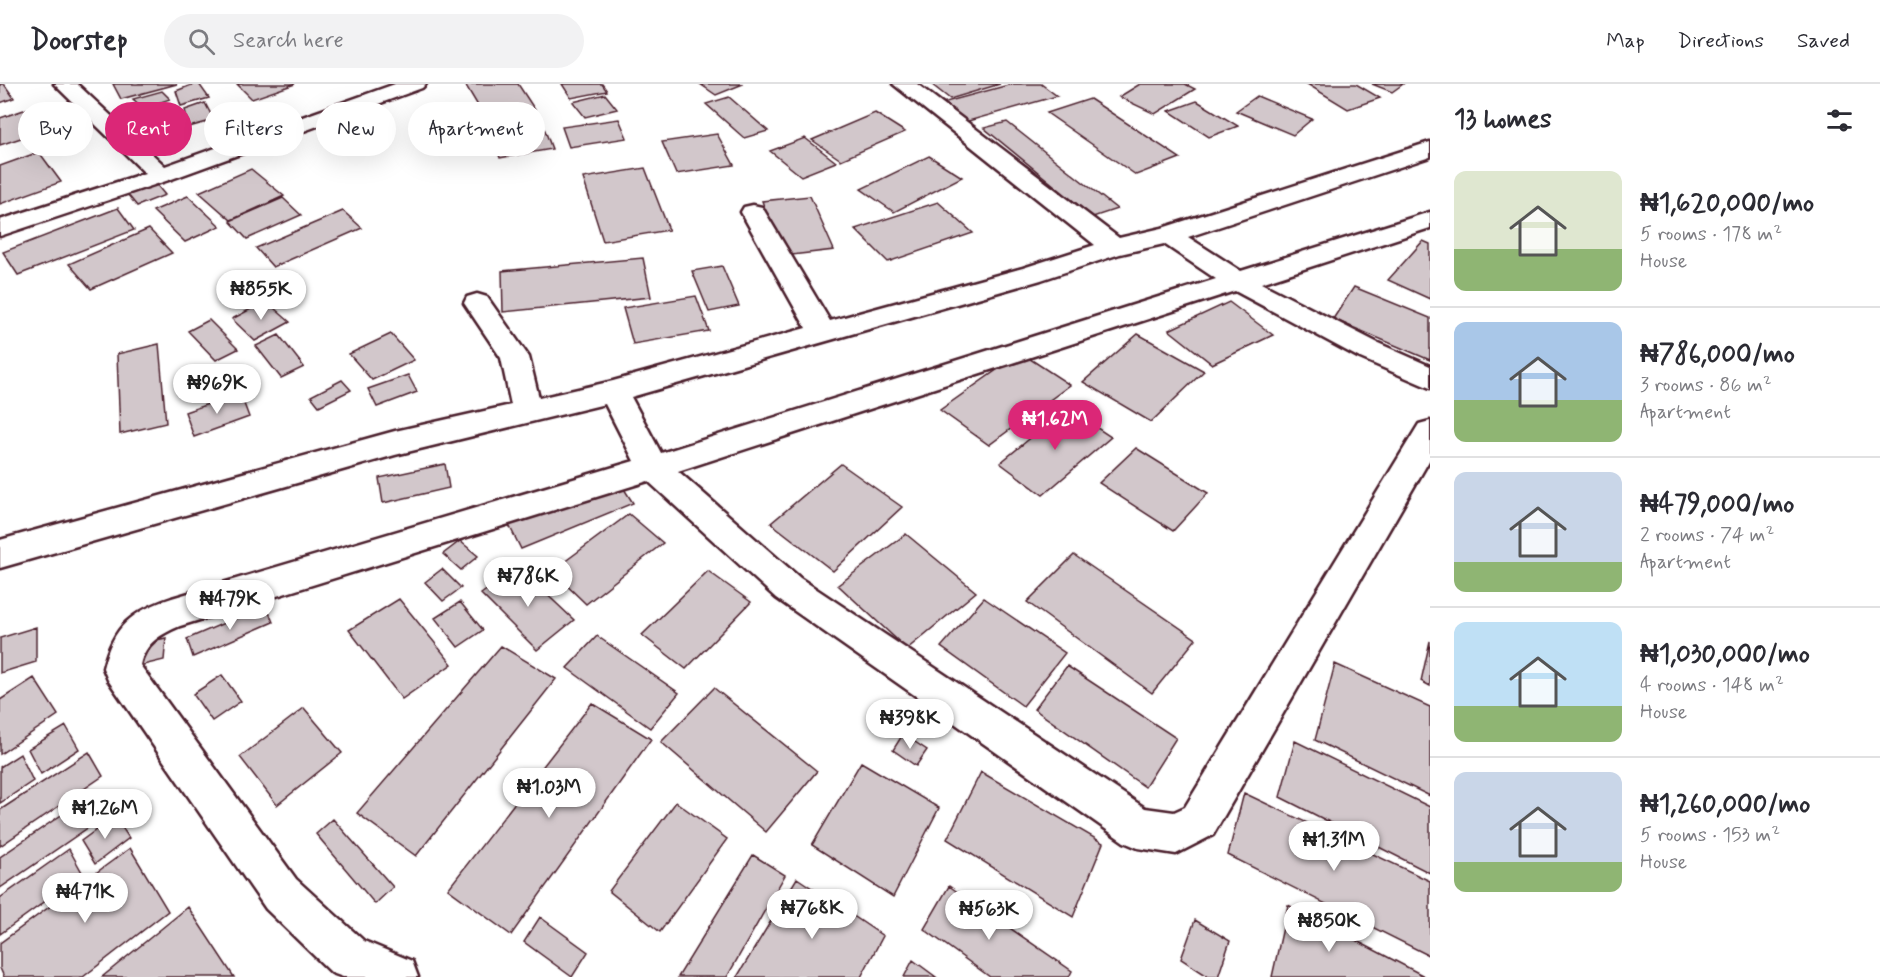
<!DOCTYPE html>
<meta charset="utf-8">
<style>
body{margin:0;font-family:Mynerve,sans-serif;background:#f2f2f3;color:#2b2b33;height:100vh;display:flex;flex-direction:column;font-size:22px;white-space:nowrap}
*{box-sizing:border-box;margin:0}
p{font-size:20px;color:#7c7c81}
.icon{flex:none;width:33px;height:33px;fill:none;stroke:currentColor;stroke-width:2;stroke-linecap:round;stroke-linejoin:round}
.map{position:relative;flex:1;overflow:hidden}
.panel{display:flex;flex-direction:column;background:#fff;width:450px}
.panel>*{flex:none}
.banner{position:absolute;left:18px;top:18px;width:570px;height:54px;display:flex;gap:12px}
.price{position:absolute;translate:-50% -51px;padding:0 14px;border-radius:21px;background:#fff;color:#222;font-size:20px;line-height:39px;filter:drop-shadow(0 2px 3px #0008)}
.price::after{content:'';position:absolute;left:50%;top:36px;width:18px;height:14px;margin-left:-9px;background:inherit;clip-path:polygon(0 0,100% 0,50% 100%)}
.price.selected{background:#db2777;color:#fff}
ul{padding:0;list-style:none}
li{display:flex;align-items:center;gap:18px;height:150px;padding:0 24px}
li+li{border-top:2px solid #e1e1e2}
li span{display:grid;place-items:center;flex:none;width:168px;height:120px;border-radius:12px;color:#555}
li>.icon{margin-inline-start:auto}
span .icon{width:72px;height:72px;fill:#fffc;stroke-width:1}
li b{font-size:26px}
h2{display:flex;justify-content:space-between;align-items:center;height:72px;padding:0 24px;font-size:26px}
.chip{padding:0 21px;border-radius:27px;background:#fff;box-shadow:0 6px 24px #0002;font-size:21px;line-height:54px}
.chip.selected{background:#db2777;color:#fff}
header{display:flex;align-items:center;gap:36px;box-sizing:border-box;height:84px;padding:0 30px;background:#fff;border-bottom:2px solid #e1e1e2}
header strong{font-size:28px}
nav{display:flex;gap:33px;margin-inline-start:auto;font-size:21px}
.search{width:420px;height:54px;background:#f2f2f3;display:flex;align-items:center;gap:15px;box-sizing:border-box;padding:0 21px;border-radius:33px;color:#7c7c81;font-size:22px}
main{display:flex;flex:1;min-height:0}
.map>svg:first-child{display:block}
.building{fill:#d2c7cb;stroke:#4a1f2b;stroke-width:1.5}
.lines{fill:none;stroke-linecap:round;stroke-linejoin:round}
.minor-casing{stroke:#4a1f2b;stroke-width:5}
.minor{fill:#fff;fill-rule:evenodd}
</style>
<header>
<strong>Doorstep</strong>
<div class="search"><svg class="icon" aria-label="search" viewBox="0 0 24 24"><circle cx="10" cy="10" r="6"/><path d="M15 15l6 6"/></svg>Search here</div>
<nav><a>Map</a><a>Directions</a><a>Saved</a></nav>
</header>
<main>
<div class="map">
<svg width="1430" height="893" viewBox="0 0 1430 893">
<rect width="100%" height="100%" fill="#fff"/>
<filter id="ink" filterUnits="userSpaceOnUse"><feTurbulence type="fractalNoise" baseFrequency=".0167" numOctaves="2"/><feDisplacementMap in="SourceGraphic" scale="12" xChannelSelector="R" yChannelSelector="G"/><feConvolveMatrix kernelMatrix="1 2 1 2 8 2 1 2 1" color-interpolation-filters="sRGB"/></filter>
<g filter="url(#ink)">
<path class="building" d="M 0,0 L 4,0 L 14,14 L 0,19 Z
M 113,0 L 177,0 L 121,15 Z
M 194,0 L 199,0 L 209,14 L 181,22 L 176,7 Z
M 237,0 L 295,0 L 252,15 Z
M 465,0 L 518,0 L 535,26 L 487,37 Z
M 562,0 L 602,0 L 607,7 L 571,14 Z
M 700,0 L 743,0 L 716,11 Z
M 931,0 L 1000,0 L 950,15 Z
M 1012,0 L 1041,0 L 1057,12 L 965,38 L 942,19 Z
M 1140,0 L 1185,0 L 1195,5 L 1155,30 L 1119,13 Z
M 1307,0 L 1356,0 L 1380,14 L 1348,25 Z
M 1372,0 L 1403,0 L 1392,8 Z
M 162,7 L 170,15 L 143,24 L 133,15 Z
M 605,10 L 617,25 L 585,33 L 573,18 Z
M 1257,12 L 1312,35 L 1293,51 L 1236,27 Z
M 729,13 L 768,47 L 744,54 L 706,20 Z
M 1090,15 L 1180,74 L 1136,91 L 1047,29 Z
M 1197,17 L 1238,42 L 1209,53 L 1169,27 Z
M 205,19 L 214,36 L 189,43 L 185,26 Z
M 161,21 L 180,40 L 152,50 L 133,31 Z
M 27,25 L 42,47 L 0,61 L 0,34 Z
M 875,29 L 905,48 L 841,76 L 812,56 Z
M 540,33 L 552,65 L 500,74 L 489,41 Z
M 619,35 L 627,54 L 569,63 L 562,43 Z
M 1007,38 L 1117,125 L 1093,133 L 984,44 Z
M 717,50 L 734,81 L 676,90 L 662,58 Z
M 805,54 L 836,78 L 801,92 L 770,67 Z
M 39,68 L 61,98 L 0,120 L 0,82 Z
M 929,72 L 962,93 L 894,128 L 861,105 Z
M 645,84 L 669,146 L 603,157 L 583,94 Z
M 251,85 L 284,112 L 231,136 L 199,108 Z
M 156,100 L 165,111 L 137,122 L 128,111 Z
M 188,112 L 220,142 L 185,158 L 153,127 Z
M 810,112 L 834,166 L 783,172 L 762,117 Z
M 283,114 L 301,131 L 247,155 L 230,137 Z
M 938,118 L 973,149 L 888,178 L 855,145 Z
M 118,124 L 134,146 L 18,191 L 3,168 Z
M 343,127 L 362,144 L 273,183 L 256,164 Z
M 149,145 L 172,169 L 91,205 L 69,180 Z
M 1423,157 L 1430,160 L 1430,215 L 1388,196 Z
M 643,174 L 651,213 L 503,228 L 502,187 Z
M 722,182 L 739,222 L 709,228 L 692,187 Z
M 1354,203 L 1430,234 L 1430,276 L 1333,235 Z
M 696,212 L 709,247 L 633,260 L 623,224 Z
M 266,217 L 290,238 L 255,257 L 232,235 Z
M 1229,218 L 1273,251 L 1212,280 L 1169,246 Z
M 209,236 L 238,265 L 216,276 L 188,247 Z
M 391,250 L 414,276 L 372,296 L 349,270 Z
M 1138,250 L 1204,287 L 1151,338 L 1083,298 Z
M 279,251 L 304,283 L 281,294 L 256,262 Z
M 159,260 L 166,339 L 120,350 L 117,270 Z
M 1021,269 L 1070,301 L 989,361 L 940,326 Z
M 408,291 L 417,308 L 377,323 L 368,305 Z
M 342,296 L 351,306 L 319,322 L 311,312 Z
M 240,309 L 249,333 L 194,353 L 185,328 Z
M 1067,324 L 1111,353 L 1043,411 L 1000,379 Z
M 1136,364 L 1208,409 L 1173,447 L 1099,399 Z
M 445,380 L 449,404 L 383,419 L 379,394 Z
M 841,380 L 902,423 L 833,487 L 771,439 Z
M 619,397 L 633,419 L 521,465 L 509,441 Z
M 629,430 L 663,459 L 586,520 L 552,487 Z
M 906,450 L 976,508 L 907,565 L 838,501 Z
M 460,457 L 478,472 L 461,486 L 443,470 Z
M 1074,471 L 1196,555 L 1152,609 L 1027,518 Z
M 518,483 L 574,536 L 537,566 L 481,510 Z
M 442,485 L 461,504 L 443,517 L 425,498 Z
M 708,487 L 751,518 L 686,585 L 642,551 Z
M 984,514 L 1065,569 L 1023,622 L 941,563 Z
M 399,515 L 452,580 L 402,615 L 349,546 Z
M 460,518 L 483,546 L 458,563 L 435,534 Z
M 266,521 L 273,538 L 193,573 L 187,555 Z
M 36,543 L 36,578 L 0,589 L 0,554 Z
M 597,552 L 679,609 L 650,644 L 567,584 Z
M 166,554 L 164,576 L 139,582 L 142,559 Z
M 1430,557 L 1430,602 L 1421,597 Z
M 501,562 L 556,595 L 416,772 L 357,729 Z
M 1335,580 L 1430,623 L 1430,712 L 1315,656 Z
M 1067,582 L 1176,654 L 1145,703 L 1034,625 Z
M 222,591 L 241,617 L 212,637 L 193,610 Z
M 34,594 L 58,631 L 0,670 L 0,616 Z
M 714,604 L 817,687 L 766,748 L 661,658 Z
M 592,619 L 651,655 L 511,851 L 448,805 Z
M 304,624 L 342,669 L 277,721 L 240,673 Z
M 66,642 L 79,665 L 41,690 L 28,665 Z
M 903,650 L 927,666 L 916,682 L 893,666 Z
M 1295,657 L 1430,723 L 1430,789 L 1280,713 Z
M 89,668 L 103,692 L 0,762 L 0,726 Z
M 20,670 L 33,697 L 0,719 L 0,683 Z
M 861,678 L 939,724 L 893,813 L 812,761 Z
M 981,688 L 1103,759 L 1073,833 L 947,755 Z
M 1244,709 L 1430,797 L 1430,872 L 1228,771 Z
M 92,710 L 105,732 L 0,804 L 0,773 Z
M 676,718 L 727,755 L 660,848 L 609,807 Z
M 115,732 L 129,754 L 95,780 L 81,757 Z
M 333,735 L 393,803 L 375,820 L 316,750 Z
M 130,764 L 168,827 L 83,893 L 4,893 L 0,884 L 0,859 Z
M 69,765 L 83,790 L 0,850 L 0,814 Z
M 753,771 L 785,791 L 727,893 L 678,893 Z
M 797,794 L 883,852 L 861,893 L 737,893 Z
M 949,802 L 1072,887 L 1069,893 L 990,893 L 924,845 Z
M 1288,821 L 1426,893 L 1272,893 Z
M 188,823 L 234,893 L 102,893 Z
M 540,833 L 588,868 L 572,893 L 524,858 Z
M 1195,836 L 1230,857 L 1218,893 L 1209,893 L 1181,875 Z
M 913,876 L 936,893 L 904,893 Z"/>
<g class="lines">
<defs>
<path id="minor" d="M 54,0 L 77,0 L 165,82 L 395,0 L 426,0 L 422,4 L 169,96 L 0,152 L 0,136 L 145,89 Z
M 893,0 L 917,0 L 1119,154 L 1162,144 L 1430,58 L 1430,73 L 1188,153 L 1241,187 L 1430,128 L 1430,144 L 1261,199 L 1378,259 L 1430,282 L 1430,304 L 1358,273 L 1235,207 L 678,387 L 800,494 L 1145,724 L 1174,728 L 1185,723 L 1419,340 L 1430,337 L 1430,375 L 1213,751 L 1176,770 L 1138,764 L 1124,758 L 776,514 L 648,397 L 180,542 C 161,550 145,559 140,581 L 296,795 L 364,857 L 412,877 L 418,893 L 343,893 L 332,889 L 266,825 L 108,596 L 103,584 C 114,541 131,528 172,514 L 634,377 L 605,320 L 395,371 L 0,484 L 0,456 L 395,347 L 511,321 L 501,274 L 464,219 L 467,213 L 477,210 L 487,213 L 529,273 L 539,314 L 613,297 L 806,244 L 741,128 L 744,123 L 753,121 L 762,123 L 830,237 L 1023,184 L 1095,161 ZM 1164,160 L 1216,195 L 661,369 L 631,313 L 1041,196 L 1120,170 Z"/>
</defs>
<use href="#minor" class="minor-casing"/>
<use href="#minor" class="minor"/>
</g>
</g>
</svg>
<b class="price" style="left:261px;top:237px">₦855K</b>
<b class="price" style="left:217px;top:331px">₦969K</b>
<b class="price selected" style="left:1055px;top:367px">₦1.62M</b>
<b class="price" style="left:528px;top:524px">₦786K</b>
<b class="price" style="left:230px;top:547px">₦479K</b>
<b class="price" style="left:910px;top:666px">₦398K</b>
<b class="price" style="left:549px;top:735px">₦1.03M</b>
<b class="price" style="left:105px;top:756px">₦1.26M</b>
<b class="price" style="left:1334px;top:788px">₦1.31M</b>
<b class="price" style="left:85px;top:840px">₦471K</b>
<b class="price" style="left:812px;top:856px">₦768K</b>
<b class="price" style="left:989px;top:857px">₦563K</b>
<b class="price" style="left:1329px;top:869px">₦850K</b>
<div class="banner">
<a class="chip">Buy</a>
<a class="chip selected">Rent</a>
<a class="chip">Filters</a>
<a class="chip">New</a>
<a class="chip">Apartment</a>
</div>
</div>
<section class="panel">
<h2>13 homes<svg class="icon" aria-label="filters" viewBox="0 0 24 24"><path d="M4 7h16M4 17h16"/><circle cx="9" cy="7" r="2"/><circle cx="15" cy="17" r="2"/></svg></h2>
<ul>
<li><span style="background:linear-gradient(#dfe7d0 65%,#8fb573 0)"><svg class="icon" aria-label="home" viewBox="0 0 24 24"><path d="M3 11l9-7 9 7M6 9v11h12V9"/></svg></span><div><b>₦1,620,000/mo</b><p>5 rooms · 178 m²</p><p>House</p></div></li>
<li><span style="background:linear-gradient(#a9c7e8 65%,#8fb573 0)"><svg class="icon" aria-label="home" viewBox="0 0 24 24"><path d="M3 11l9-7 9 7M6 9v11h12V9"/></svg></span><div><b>₦786,000/mo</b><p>3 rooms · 86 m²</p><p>Apartment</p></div></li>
<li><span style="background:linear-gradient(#c9d6e8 75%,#8fb573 0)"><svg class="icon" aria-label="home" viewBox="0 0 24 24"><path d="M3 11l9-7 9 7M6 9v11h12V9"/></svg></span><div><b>₦479,000/mo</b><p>2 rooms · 74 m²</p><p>Apartment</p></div></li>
<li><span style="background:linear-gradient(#bfe0f5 70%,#8fb573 0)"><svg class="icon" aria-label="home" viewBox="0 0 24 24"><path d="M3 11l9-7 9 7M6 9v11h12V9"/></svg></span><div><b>₦1,030,000/mo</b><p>4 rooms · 148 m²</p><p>House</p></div></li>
<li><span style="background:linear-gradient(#c9d6e8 75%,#8fb573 0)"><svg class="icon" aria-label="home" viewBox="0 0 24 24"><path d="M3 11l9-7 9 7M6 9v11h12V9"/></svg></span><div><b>₦1,260,000/mo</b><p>5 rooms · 153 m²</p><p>House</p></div></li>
</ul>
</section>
</main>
